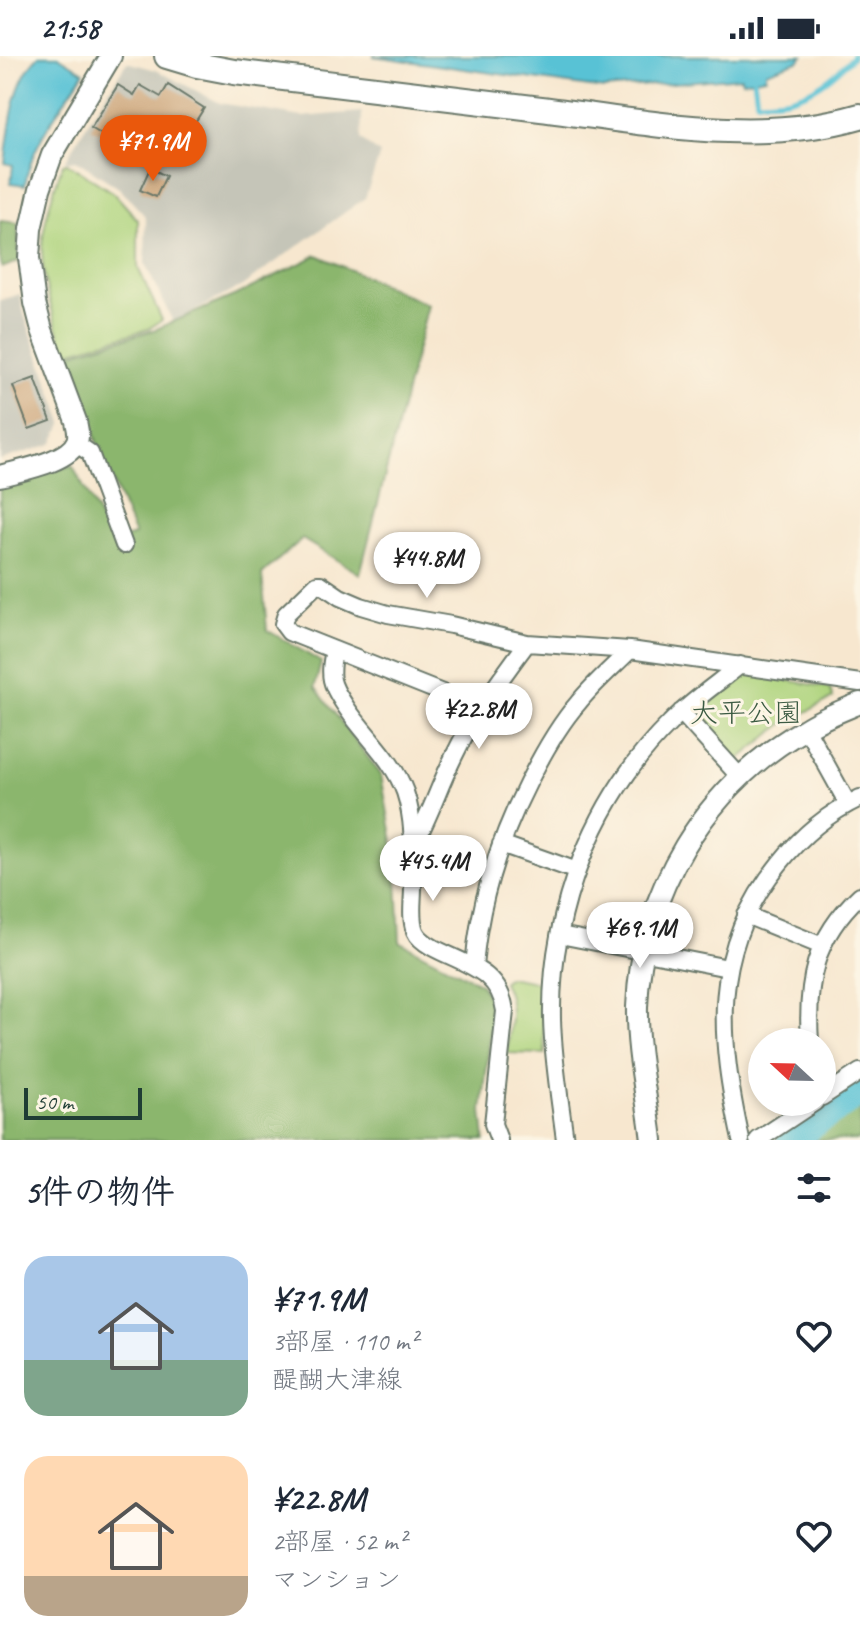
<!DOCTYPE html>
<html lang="ja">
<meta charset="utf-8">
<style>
body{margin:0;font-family:Caveat,"Klee One",sans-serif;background:#f2f2f3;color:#1f2937;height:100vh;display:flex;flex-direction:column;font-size:30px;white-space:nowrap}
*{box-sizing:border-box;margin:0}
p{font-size:26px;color:#747a83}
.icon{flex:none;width:44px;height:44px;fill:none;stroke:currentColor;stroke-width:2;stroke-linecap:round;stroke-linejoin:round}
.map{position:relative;height:1084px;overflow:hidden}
.panel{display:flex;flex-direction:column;background:#fff;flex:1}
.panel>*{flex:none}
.needle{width:52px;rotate:292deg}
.buttons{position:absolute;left:748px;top:972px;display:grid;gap:16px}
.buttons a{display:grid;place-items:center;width:88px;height:88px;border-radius:50%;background:#fff;box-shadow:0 4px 12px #0003;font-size:40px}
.scale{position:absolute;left:24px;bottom:20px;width:118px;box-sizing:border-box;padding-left:8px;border:4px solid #1f3d34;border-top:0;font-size:22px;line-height:28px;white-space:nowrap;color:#1f3d34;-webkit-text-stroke:6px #fcf5e5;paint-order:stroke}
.price{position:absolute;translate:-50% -68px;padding:0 18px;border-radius:28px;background:#fff;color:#222;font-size:26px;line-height:52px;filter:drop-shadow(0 2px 4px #0008)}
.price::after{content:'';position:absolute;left:50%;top:48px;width:24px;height:18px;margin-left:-12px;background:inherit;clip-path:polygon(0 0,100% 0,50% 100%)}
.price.active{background:#ea580c;color:#fff}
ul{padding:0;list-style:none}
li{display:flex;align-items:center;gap:24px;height:200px;padding:0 24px}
li span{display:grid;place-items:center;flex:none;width:224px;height:160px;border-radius:24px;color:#555}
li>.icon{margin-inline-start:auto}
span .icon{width:96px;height:96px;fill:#fffc;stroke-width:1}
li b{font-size:34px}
h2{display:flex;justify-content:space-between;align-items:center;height:96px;padding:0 24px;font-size:34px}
.status{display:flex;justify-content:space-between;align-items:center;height:56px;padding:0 40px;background:#fff;direction:ltr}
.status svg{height:22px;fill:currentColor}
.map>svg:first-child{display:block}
.industrial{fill:#c5c5b8}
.green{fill:#afd47e;stroke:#678859;stroke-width:2}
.forest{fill:#8bb66d;stroke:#557a50;stroke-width:2}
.water{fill:#59c2d5;stroke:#3c8084;stroke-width:2}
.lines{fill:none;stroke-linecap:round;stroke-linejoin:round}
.stream{stroke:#59c2d5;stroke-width:5}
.river{stroke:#59c2d5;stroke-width:28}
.building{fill:#d1ad85}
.minor-casing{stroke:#6b786a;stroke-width:20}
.tertiary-casing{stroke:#6b786a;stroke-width:24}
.secondary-casing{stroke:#6b786a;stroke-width:28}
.minor{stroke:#fff;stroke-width:16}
.tertiary{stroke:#fff;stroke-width:20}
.secondary{stroke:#fff;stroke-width:24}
.labels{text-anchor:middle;stroke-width:6;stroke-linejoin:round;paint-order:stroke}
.park-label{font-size:28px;fill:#3c5b43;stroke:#fcf5e5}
</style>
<div class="status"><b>21:58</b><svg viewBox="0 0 49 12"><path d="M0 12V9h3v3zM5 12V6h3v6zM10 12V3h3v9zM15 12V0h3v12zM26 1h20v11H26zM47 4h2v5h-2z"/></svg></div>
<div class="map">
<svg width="860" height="1084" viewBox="0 0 860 1084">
<rect width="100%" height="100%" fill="#fcf5e5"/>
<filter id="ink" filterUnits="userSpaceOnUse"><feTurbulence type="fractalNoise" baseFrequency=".0125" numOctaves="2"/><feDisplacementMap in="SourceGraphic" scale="16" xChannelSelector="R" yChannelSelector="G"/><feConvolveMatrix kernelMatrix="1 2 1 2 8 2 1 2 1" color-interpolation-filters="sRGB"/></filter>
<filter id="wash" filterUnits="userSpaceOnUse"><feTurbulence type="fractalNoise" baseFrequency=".006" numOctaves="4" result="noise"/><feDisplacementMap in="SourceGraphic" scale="32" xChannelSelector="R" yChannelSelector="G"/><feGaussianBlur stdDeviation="1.8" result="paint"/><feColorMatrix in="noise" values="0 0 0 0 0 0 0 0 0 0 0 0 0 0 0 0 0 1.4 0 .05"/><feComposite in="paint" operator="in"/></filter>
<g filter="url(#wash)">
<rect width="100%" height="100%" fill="#f7e7cf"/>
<path class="industrial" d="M 127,6 L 156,14 L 220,47 L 302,61 L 362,56 L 361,84 L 380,98 L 365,142 L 242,230 L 173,266 L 145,208 L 146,161 L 119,132 L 76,104 L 65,106 L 82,76 Z
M 20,238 L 24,258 L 63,367 L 52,388 L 0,404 L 0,245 Z"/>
<path class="green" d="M 67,107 L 115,138 L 138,164 L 138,212 L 162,264 L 148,273 L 65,297 C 55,263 42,228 42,193 C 43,167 54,132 63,108 Z
M 745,617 L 826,631 L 830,633 L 833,642 L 783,668 L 738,704 L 734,704 L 696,661 L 697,655 L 739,619 Z
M 508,921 L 547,928 L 543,963 L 545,998 L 507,997 C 510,971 516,949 503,926 Z"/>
<path class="forest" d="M 0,165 L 18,167 L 19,205 L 2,212 L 0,206 Z
M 317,199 L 428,249 L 360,518 L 302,483 L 262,518 L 267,574 L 321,606 L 315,631 L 381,719 L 396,802 L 400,886 L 481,928 L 493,952 L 482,1055 L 485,1084 L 0,1084 L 0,431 L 72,409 L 112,485 L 135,479 L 104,406 L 66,299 L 154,274 L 243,236 Z
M 860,1046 L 860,1084 L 804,1084 Z"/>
<path class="water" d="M 39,0 L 58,0 L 84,16 C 62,50 31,88 25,129 L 11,127 L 13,109 L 5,107 C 10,72 12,25 39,0 Z
M 373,0 L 803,0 L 798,5 L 766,16 L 766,21 L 742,25 L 741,21 L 604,33 Z"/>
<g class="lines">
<path class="stream" d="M 754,23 L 757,45 C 768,44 779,45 790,42 C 815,36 836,19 853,0"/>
<path class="river" d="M 790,1084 L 860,1037"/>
</g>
<g id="blocks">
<path class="building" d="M 118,29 L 134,39 L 140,29 L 161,41 L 168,29 L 204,52 L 177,95 L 136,69 L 122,91 L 91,72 Z
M 150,112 L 166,120 L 156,141 L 140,134 Z
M 35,322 L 51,365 L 29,373 L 13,330 Z"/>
</g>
</g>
<g filter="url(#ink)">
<use href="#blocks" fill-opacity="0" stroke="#6b786a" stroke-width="2"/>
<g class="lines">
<defs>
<path id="minor" d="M 77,388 L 90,397 L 124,489
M 334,594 C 332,604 330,614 332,624 C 334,634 341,643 346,651 C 365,680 393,703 405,736 C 415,766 413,801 413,832 C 413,845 410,862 415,875 C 418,882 425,887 432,891 C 463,908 500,914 505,955 L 493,1068 L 499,1084
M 480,652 L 289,576 L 283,568 L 286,558 L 317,528 L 321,528 L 340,541 L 361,550 L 388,558 L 451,569 L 527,587 L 630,594 L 860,627
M 681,656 L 740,721
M 806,672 L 848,748
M 501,788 L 577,815
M 413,790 C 430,760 439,730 454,700 C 474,658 500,624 527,587
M 746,859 L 822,890
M 560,879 L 728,912
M 474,911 C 479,845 499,784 529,725 C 543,697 558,670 578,647 C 593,628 612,612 630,594
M 810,986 C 806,926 814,882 860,839
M 822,1041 L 860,1016
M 565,1084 C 560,1044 553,1004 552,963 C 550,855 593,743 670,667 C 691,645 717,628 740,609
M 741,1084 C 719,982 709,894 779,808 C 801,780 828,757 860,742
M 758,1084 L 815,1046"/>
<path id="tertiary" d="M 0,420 C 21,414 69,406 77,385 C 80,378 77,372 76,365 L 42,274 L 35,247 L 29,202 L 31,173 L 40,133 L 52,99 L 111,0
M 652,1084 C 647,1040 636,996 637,951 C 641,836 705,730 805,673 C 822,662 841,655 860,647"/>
<path id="secondary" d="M 167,0 L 197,9 L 234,16 C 336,28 439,41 541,53 C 646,66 756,90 860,60"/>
</defs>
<use href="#minor" class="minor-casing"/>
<use href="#tertiary" class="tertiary-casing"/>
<use href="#secondary" class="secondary-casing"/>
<use href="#minor" class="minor"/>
<use href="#tertiary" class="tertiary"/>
<use href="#secondary" class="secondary"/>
</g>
</g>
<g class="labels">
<g class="park-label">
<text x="746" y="666">大平公園</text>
</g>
</g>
</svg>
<div class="buttons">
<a><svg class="needle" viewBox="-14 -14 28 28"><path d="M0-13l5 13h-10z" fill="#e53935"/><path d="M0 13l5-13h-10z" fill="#747a83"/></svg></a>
</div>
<div class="scale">50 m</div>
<b class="price active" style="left:153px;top:127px">¥71.9M</b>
<b class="price" style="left:427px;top:544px">¥44.8M</b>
<b class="price" style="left:479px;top:695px">¥22.8M</b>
<b class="price" style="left:433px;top:847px">¥45.4M</b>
<b class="price" style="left:640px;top:914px">¥69.1M</b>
</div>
<section class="panel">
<h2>5件の物件<svg class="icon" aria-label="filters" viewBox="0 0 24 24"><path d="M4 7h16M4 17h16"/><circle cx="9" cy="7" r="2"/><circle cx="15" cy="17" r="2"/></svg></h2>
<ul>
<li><span style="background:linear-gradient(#a9c7e8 65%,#7fa58c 0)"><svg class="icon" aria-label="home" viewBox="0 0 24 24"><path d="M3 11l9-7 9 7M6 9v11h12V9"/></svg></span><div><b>¥71.9M</b><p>3部屋 · 110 m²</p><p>醍醐大津線</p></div><svg class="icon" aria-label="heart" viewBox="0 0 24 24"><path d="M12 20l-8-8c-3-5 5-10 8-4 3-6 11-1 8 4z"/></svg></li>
<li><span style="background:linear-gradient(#ffd9b3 75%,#b9a48a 0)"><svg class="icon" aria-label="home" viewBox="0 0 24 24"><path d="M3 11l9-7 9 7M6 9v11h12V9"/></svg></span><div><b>¥22.8M</b><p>2部屋 · 52 m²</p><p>マンション</p></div><svg class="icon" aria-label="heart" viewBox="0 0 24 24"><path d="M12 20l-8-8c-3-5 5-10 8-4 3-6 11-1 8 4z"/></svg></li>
</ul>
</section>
